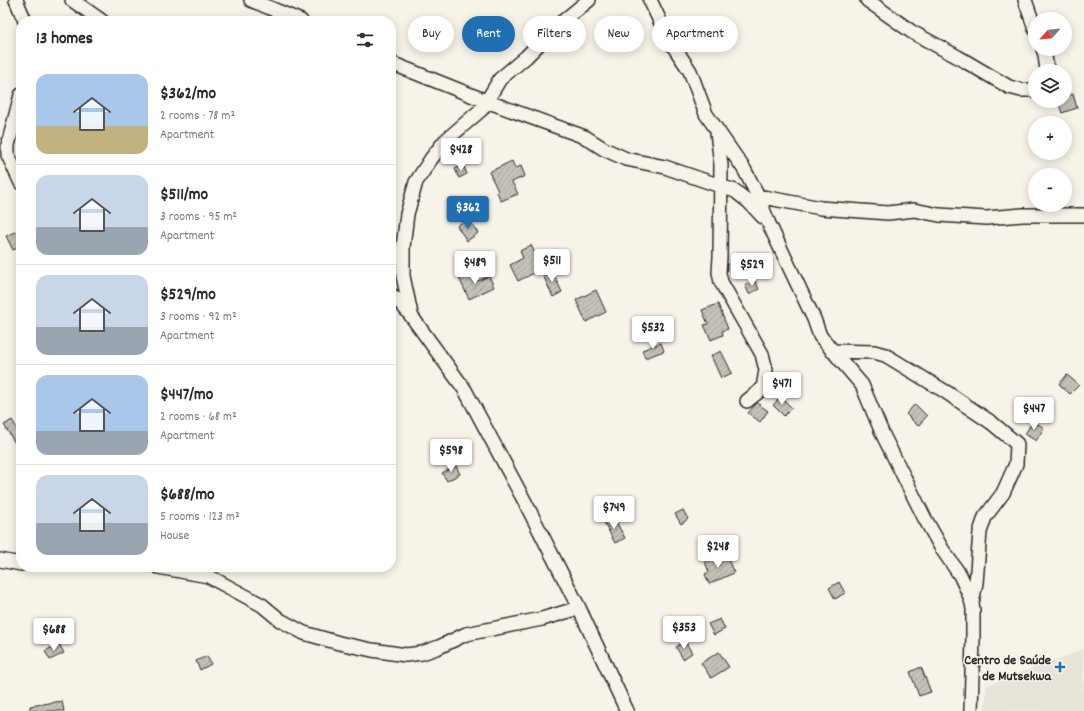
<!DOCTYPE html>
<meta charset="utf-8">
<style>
body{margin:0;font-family:Dekko,sans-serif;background:#f7f7f7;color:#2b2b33;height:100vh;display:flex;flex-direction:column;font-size:15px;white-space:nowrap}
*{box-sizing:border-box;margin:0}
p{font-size:13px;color:#7c7c81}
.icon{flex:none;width:22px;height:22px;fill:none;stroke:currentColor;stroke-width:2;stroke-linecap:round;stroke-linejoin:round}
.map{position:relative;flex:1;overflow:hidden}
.panel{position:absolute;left:16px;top:16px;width:380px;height:556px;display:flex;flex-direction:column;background:#fff;border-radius:16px;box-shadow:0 2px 10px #0003}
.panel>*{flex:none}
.banner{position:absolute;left:408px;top:16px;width:380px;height:36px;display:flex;gap:8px}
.needle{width:26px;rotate:243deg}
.buttons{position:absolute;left:1028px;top:12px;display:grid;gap:8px}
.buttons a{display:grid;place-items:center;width:44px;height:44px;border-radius:50%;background:#fff;box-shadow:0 2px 10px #0003;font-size:20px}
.price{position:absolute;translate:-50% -34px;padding:0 9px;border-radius:4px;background:#fff;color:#222;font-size:13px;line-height:26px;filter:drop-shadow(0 1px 2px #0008)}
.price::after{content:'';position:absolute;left:50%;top:24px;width:12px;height:9px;margin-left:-6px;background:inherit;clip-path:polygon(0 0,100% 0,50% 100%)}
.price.active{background:#1f6fb2;color:#fff}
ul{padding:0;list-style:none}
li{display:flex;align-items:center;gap:12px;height:100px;padding:0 20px}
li+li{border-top:1px solid #e1e1e2}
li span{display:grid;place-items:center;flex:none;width:112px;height:80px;border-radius:12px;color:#555}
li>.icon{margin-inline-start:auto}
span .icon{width:48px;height:48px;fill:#fffc;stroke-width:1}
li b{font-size:17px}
h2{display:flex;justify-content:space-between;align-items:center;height:48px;padding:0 20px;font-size:17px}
.tag{padding:0 14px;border-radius:18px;background:#fff;box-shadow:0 2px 10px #0003;font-size:14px;line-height:36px}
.tag.active{background:#1f6fb2;color:#fff}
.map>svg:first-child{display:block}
.built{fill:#e8e4da}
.building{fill:url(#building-hatch);stroke:#2b2b2b}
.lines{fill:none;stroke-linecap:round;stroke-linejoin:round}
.street-casing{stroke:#2b2b2b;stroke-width:16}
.street{stroke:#f7f3e8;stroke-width:13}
.poi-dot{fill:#1f6fb2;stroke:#f7f3e8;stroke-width:1.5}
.labels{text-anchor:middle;stroke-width:3;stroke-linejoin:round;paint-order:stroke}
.poi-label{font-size:14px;font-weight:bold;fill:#2b2b2b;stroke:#f7f3e8;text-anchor:end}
</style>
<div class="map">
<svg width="1084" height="711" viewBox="0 0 1084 711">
<defs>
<pattern id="building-hatch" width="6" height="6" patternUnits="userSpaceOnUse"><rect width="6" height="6" fill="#c4c1b9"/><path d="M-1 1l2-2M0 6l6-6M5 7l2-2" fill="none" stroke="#a9a69f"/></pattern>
</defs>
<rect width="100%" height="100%" fill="#f7f3e8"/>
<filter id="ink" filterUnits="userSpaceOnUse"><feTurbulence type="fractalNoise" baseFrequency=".025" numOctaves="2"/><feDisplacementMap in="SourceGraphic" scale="8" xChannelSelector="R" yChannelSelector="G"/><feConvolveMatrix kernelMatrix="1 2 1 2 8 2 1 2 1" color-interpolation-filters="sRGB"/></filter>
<g filter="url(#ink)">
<path class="built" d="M 1084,649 L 1084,711 L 985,711 L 986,686 Z"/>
<path class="building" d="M 1073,94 L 1077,108 L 1062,113 L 1058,101 L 1065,101 L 1065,96 Z
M 512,161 L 515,168 L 521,166 L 525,176 L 512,182 L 518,194 L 501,201 L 497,192 L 498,191 L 489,172 Z
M 463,165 L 467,174 L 459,178 L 455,169 Z
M 468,218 L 478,233 L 467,241 L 457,226 Z
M 21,229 L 21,246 L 13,250 L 6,236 Z
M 531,245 L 542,269 L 518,281 L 510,265 L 523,258 L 520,251 Z
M 551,269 L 562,292 L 553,297 L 542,273 Z
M 474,271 L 478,281 L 489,276 L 494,287 L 469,299 L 459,278 Z
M 755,281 L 759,289 L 749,294 L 745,285 Z
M 596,290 L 606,312 L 586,322 L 576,300 Z
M 718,304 L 728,329 L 722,331 L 723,335 L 711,340 L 704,325 L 708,324 L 702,310 Z
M 661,343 L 664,351 L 645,358 L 642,350 Z
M 721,351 L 732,373 L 721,378 L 711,356 Z
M 1067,375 L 1079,385 L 1070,394 L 1059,384 Z
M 781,397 L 792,408 L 784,416 L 773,405 Z
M 757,403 L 768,411 L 760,422 L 748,413 Z
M 915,404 L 927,416 L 918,426 L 906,414 Z
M 12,420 L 21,435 L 21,453 L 4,425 Z
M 1033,421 L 1044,428 L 1036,441 L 1025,434 Z
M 456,466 L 460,474 L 447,481 L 442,473 Z
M 683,510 L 688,519 L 681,524 L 675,514 Z
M 613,516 L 625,538 L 615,543 L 604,522 Z
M 725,553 L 734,573 L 709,584 L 705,574 L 709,572 L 705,562 Z
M 839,582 L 845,593 L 835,599 L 829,588 Z
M 720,619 L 725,629 L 714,635 L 708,624 Z
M 685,641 L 692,653 L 683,659 L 676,647 Z
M 59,644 L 64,653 L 50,660 L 45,651 Z
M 719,652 L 729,667 L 711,678 L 701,663 Z
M 207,656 L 211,664 L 200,670 L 196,661 Z
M 921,667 L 931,692 L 919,696 L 910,672 Z
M 62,701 L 64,711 L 30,711 L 30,706 Z"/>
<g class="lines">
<defs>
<path id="street" d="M 16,0 L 25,21
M 72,0 L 102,21
M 251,0 L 301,21
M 650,0 L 668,38 L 690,71 L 706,114 L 744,169 L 756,192 L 769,224 L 814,319 L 820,336 L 862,385 L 883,435 L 924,517 L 942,549 L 960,575 L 968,592 L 972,603 L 973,609 L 973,638 L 971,711
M 867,0 L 912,32 L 958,57 L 1009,87 L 1021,90 L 1033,90 L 1035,88
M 1025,0 L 1035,29
M 1043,49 L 1045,55 L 1047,71
M 391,63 L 486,101 L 585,137 L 604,149 L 626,159 L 665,167 L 735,191 L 749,202 L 763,217
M 21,95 L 8,145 L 8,155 L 21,183
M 717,132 L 721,165 L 720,257 L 719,273 L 721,282 L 762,354 L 766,370 L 763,388 L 747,401
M 758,196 L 821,208 L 888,213 L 914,210 L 939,215 L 986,218 L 1023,215 L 1084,215
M 391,295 L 399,301 L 412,317 L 465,390 L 525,502 L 579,608 L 627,711
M 411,314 L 403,276 L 403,247 L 407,214 L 416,182 L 431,159 L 445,141 L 482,109 L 500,79 L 526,57 L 556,27 L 589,0
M 832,351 L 874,352 L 885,355 L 895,361 L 946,392 L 992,423 L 1017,444 L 1016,464 L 1003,493 L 985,517 L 980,532 L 976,583 L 972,603
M 0,560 L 21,564
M 158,567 L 208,576 L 262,605 L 280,620 L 304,633 L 339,643 L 372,650 L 406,655 L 422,653 L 439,647 L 466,634 L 542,619 L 579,608"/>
</defs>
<use href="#street" class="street-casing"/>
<use href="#street" class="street"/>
</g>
</g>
<path class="poi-dot" d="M1058 661h4v4h4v4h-4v4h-4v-4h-4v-4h4z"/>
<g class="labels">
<g class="poi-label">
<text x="1051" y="664">Centro de Saúde<tspan x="1051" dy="16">de Mutsekwa</tspan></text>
</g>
</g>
</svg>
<div class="buttons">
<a><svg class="needle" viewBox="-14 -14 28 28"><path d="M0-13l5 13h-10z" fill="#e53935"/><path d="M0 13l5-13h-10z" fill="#7c7c81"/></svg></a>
<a><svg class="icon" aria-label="layers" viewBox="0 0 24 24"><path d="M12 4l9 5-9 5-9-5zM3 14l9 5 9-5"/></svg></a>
<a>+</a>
<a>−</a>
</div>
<b class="price" style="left:461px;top:172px">$428</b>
<b class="price active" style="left:468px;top:230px">$362</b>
<b class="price" style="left:552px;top:283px">$511</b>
<b class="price" style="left:475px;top:285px">$489</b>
<b class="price" style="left:752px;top:287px">$529</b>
<b class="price" style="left:653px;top:350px">$532</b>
<b class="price" style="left:782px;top:406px">$471</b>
<b class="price" style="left:1034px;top:431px">$447</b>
<b class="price" style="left:451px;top:473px">$598</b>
<b class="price" style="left:614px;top:530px">$749</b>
<b class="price" style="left:718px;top:569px">$248</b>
<b class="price" style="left:684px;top:650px">$353</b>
<b class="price" style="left:54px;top:652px">$688</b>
<div class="banner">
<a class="tag">Buy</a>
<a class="tag active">Rent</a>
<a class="tag">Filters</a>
<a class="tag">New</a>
<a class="tag">Apartment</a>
</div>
<section class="panel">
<h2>13 homes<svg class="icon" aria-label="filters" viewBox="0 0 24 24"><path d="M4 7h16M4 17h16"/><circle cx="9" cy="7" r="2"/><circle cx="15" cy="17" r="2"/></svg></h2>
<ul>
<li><span style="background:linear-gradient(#a9c7e8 65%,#c2b280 0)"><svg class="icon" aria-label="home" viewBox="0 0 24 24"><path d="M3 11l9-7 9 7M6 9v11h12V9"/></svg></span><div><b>$362/mo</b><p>2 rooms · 78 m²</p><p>Apartment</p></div></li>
<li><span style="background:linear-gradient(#c9d6e8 65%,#9aa5b1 0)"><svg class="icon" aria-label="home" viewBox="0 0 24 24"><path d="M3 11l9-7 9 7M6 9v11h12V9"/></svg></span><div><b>$511/mo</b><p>3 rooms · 95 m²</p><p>Apartment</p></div></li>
<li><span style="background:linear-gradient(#c9d6e8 65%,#9aa5b1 0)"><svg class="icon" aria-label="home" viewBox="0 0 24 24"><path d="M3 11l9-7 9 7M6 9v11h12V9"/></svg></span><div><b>$529/mo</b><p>3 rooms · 92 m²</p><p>Apartment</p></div></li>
<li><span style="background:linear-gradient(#a9c7e8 70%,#9aa5b1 0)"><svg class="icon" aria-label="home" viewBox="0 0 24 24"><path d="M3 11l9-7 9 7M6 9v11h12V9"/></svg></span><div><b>$447/mo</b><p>2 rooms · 68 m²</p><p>Apartment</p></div></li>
<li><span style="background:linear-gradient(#c9d6e8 60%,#9aa5b1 0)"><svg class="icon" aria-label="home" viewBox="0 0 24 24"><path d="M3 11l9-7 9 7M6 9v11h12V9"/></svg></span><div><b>$688/mo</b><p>5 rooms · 123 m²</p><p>House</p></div></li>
</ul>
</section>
</div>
